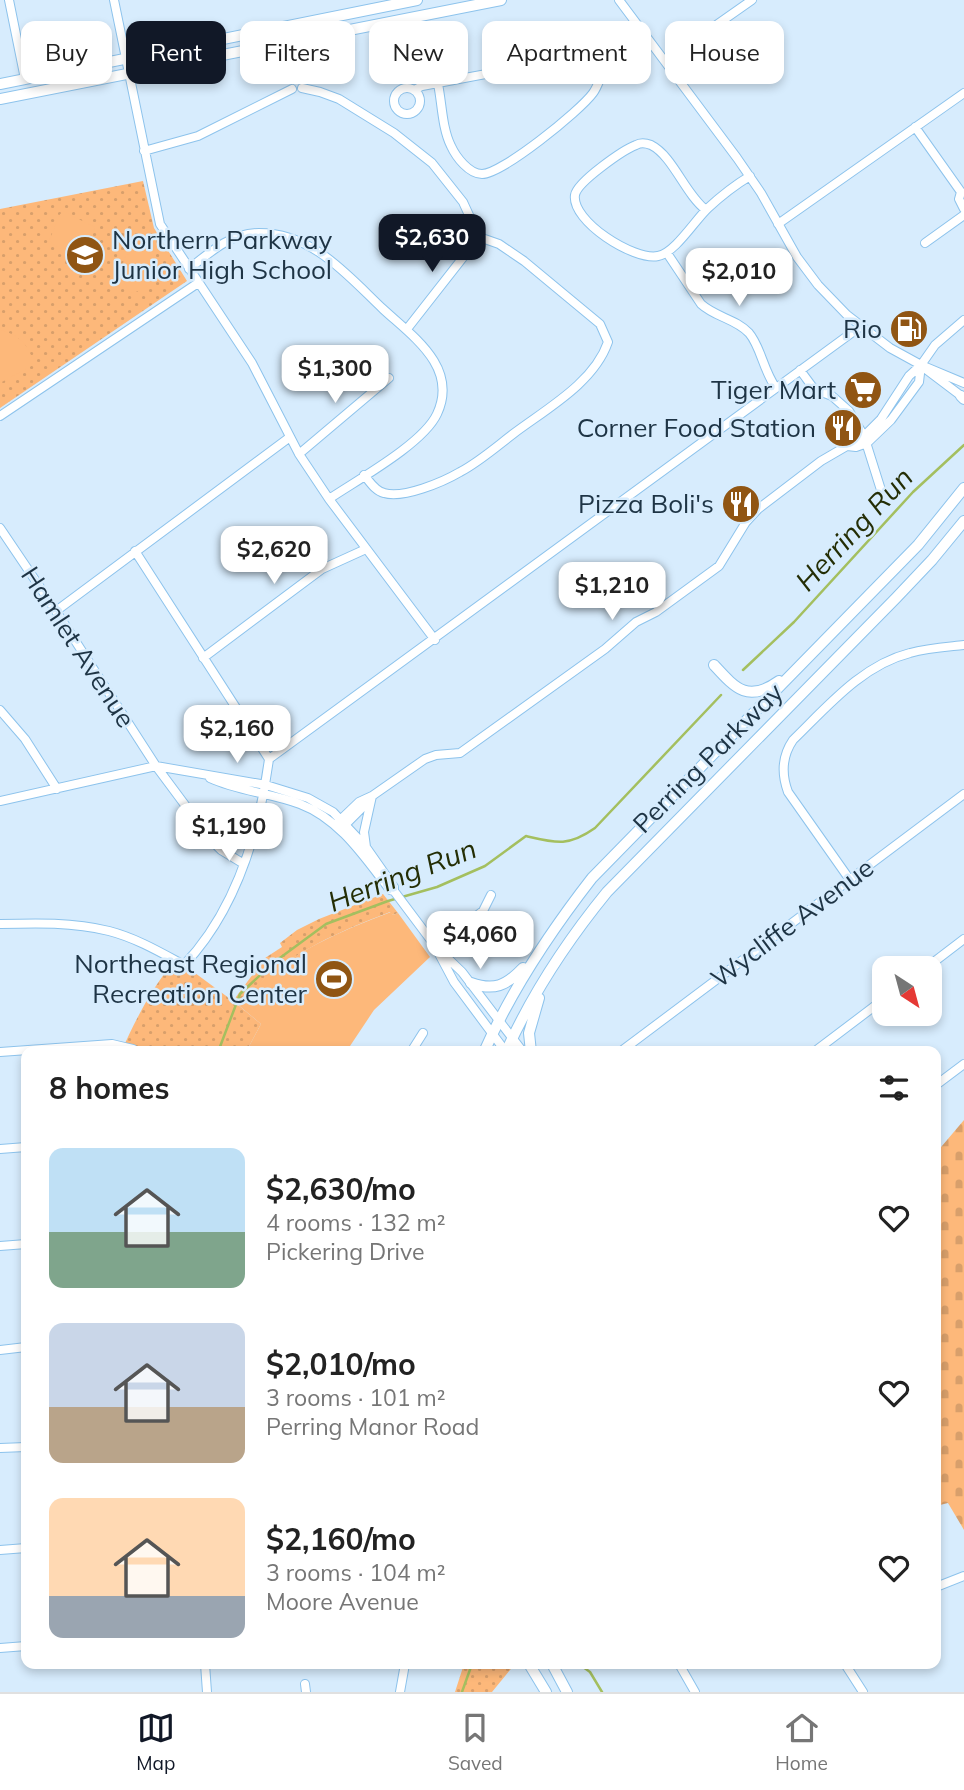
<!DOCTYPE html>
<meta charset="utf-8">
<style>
body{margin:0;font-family:Mulish,sans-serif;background:#f6f6f6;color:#222;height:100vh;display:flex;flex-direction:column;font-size:26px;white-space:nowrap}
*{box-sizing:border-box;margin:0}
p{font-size:23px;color:#767676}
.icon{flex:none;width:38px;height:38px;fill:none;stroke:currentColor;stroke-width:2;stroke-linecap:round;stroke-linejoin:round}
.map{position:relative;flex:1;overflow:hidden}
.side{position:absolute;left:21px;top:1046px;width:920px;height:623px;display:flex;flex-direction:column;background:#fff;border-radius:14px;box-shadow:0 4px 10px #0003}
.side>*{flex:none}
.guide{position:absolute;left:21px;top:21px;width:922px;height:63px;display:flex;gap:14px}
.needle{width:46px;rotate:144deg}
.fabs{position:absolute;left:872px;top:956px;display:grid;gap:14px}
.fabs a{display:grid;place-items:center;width:70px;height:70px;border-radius:14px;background:#fff;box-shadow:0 4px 10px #0003;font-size:35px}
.price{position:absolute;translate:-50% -60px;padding:0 16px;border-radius:14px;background:#fff;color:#222;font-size:23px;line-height:46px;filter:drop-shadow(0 2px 4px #0008)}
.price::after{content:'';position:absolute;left:50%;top:42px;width:21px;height:16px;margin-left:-10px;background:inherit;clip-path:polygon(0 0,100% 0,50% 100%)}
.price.selected{background:#111827;color:#fff}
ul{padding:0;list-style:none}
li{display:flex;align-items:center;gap:21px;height:175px;padding:0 28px}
li span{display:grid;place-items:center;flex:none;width:196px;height:140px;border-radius:14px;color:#555}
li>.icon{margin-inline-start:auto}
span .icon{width:84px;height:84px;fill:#fffc;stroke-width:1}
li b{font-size:30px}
h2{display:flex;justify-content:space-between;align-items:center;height:84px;padding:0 28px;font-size:30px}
.tag{padding:0 24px;border-radius:14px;background:#fff;box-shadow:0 4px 10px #0003;font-size:24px;line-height:63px}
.tag.selected{background:#111827;color:#fff}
.dock{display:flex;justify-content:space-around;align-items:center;height:98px;border-top:2px solid #e0e0e0;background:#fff;font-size:19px;color:#767676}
.dock a{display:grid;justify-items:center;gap:4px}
.dock .selected{color:#111827}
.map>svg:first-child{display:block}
.cemetery{fill:url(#cemetery-stones)}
.park{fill:url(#park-dots)}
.garden{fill:#fdb87a}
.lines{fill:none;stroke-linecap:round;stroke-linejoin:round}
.stream{stroke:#a4bf5f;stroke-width:2.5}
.minor-casing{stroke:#8dc3ec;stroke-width:10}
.major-casing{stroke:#8dc3ec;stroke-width:12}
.minor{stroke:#fff;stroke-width:8}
.major{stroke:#fff;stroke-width:10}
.labels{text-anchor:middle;stroke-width:5;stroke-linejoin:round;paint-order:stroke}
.poi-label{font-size:26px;fill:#1e3445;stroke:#d7ecfd;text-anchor:end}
.street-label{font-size:26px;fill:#1e3445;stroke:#d7ecfd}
.water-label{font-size:28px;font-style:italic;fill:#242e05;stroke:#d7ecfd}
</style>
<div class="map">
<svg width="964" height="1692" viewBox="0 0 964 1692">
<defs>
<pattern id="cemetery-stones" width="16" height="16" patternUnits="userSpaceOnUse" patternTransform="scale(1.75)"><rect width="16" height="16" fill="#fdb87a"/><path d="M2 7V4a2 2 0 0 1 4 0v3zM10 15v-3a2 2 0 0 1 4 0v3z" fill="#d89f6b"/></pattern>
<pattern id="park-dots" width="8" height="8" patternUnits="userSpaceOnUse" patternTransform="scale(1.75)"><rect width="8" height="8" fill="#fdb87a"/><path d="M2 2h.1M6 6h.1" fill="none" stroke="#d89f6b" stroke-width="1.8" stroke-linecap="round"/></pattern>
</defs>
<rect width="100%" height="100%" fill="#d7ecfd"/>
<path class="cemetery" d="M 964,1120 L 964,1530 L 948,1503 L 936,1506 L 936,1153 Z"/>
<path class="park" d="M 143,181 L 154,228 L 187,281 L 0,408 L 0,209 Z
M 383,894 L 398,913 L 393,915 L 390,912 C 333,934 280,957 238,1005 L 261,1024 L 246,1052 L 121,1052 C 136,1019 152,987 176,959 L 233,1001 L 265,958 L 282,947 L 280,943 L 297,930 L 319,919 Z
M 464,1664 L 515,1664 L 492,1692 L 455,1692 Z"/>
<path class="garden" d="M 65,211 L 70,215 L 95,227 C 85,254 72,260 49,241 L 60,214 Z
M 144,247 C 155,253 154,267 164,274 L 162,279 C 150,280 143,292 131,293 C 120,279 119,271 126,255 Z
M 0,330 C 17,334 28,343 33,361 L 31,366 L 0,383 Z
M 391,912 L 393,915 L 398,913 L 430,957 L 374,1010 L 346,1052 L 246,1052 L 261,1024 L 237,1004 C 282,956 331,935 391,912 Z"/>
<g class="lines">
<path class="stream" d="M 743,670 L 794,622 L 913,492 L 964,445
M 218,1052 L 240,994 L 273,963 L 326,924 L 388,901 L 437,887 L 485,866 L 526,836 C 556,843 568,847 595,828 L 721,695
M 579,1664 L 590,1672 L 602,1692
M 462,1692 L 472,1664"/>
<defs>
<path id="minor" d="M 9,0 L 25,79
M 114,0 L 160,224 L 252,363 L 299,454 L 329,499 L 435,640
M 619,0 L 737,158 L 761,193 L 797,257 L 818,285 L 847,315 L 890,348 L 921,365 L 964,383
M 665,61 L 752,0
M 438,84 C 442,103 442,128 451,146 C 456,157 469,174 482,174 C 502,174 580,111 593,93 C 599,85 601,73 607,64 C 615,53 634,44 645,35
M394 101a13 13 0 1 1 26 0a13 13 0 1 1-26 0Z
M 302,88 L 320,92 L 339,99 L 394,133 L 432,163 L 463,202 L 479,237 L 499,244 L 524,261 L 600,324 L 608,342 C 594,383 546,409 513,434 C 496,447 479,462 460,472 C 443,482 403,499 384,493 C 375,491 370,482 364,475
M 414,90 L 422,86 L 571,58 L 585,60 L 604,72 L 613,70 L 651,43
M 915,127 L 961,192 L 959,199 L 964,209
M 144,151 L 198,136 L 292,89
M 706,210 C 685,194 673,156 651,145 C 646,143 641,142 636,145 C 623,150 577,182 575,195 C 571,221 634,261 658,256 C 675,253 695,220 708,208 C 721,196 735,185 750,176
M 778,224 L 964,93
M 925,243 L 964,215
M 667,253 L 701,304 C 715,317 736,319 749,333 C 761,347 763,370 776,388
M 189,269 C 210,252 231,233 259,233 C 313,233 347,275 383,309 C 412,336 459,367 437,414 C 423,444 357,480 329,499
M 407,329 L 479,237
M 923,367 L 964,398
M 800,370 L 814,389 L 832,396 L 849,411 L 864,436 L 881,490
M 0,416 L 198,283
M 847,446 L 856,447 L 867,443 L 891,420 L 919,382 L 921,365
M 299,454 L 389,378
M 0,528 L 56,611 L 156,766 L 211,840 L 221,850 L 244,864
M 135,551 L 269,759
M 56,611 L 290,437
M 203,658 L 322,569 L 366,549
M 0,710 L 25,739 L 57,789
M 269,759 L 861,326
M 210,778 C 238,791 271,793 300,804 C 340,819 365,858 390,890 L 394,891 L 436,947 L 462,972 L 523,1052
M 0,801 L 156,766 L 266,785 L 308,798 L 333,812 L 366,847 L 394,887 L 394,891
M 335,825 L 359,802 L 372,796 L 425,759 L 436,755 L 460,753 L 605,649 L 636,622 L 656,612 L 719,566 L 746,522 L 758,509 L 821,461 L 864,436 L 881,419 L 909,376 L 921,365 L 935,345 L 964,320
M 343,827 L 368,802
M 366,847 L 364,832 L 372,796
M 850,880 L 788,792 C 781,773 782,756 793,740 C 827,707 862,665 910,653 C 928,648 946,647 964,645
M 0,924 C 36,923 73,922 109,931 C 136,938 160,952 184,965 C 236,910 259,833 269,759
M 436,947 L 483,911 L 491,895
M 437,950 L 454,982 L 506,1052
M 926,968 L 964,939
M 0,1052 L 112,1044 L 133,1049
M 411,1052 L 423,1033
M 620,1052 L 964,794
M 814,1052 L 884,999
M 936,1085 L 964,1064
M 0,1149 L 26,1147
M 0,1246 L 26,1244
M 0,1350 L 26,1347
M 0,1448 L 26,1447
M 0,1550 L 26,1548
M 936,1587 L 964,1576
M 0,1648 L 26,1646
M 205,1664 L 207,1692
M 679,1664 L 695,1692
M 845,1664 L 863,1692
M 305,1684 L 306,1692
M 400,1692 L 405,1664"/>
<path id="major" d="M 0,84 L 417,0
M 0,99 L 501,0
M 961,396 L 964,399
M 714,665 C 736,689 748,703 779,681
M 471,983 C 494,991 506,986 523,968
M 484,1052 C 512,989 550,932 592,878 L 918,545 L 964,488
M 506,1052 C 532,994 567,941 607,892 L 896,598 L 932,560 L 964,521
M 531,1052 L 529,1033 L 539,998
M 529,1664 L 546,1692
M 552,1664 L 567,1692"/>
</defs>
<use href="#minor" class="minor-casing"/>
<use href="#major" class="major-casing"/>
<use href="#minor" class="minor"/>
<use href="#major" class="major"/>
</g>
<defs>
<symbol id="school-disc" viewBox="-11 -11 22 22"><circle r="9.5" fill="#905513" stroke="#d7ecfd"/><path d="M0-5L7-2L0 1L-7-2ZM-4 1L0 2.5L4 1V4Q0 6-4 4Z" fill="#fff"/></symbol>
<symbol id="fuel-disc" viewBox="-11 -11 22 22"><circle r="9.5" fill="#905513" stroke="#d7ecfd"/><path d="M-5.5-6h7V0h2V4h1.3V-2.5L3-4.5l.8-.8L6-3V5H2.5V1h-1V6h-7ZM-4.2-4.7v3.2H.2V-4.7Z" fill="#fff"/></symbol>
<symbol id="supermarket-disc" viewBox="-11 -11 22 22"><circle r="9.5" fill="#905513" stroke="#d7ecfd"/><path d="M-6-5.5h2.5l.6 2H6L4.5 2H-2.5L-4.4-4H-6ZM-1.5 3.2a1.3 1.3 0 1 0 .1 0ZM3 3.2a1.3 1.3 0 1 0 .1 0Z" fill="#fff"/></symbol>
<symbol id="restaurant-disc" viewBox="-11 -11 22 22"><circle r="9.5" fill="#905513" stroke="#d7ecfd"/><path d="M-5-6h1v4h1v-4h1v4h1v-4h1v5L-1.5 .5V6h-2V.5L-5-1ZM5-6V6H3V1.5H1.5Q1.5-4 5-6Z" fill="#fff"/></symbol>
<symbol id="stadium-disc" viewBox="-11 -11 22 22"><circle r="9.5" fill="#905513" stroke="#d7ecfd"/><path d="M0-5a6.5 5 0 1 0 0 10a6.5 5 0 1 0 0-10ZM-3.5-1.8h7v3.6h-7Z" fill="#fff"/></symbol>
</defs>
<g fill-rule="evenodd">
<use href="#school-disc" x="63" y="233" width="44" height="44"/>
<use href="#fuel-disc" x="887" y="307" width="44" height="44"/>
<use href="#supermarket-disc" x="841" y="368" width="44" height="44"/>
<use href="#restaurant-disc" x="821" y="406" width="44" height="44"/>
<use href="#restaurant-disc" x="719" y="482" width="44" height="44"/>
<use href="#stadium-disc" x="312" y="957" width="44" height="44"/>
</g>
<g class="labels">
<g class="poi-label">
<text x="112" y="249" text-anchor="start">Northern Parkway<tspan x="112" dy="30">Junior High School</tspan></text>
<text x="882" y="338">Rio</text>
<text x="836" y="399">Tiger Mart</text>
<text x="816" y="437">Corner Food Station</text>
<text x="714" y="513">Pizza Boli's</text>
<text x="307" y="973">Northeast Regional<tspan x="307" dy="30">Recreation Center</tspan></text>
</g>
<g class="street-label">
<text transform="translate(78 647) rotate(57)" y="9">Hamlet Avenue</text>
<text transform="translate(708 758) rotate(-45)" y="9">Perring Parkway</text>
<text transform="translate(792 923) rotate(-37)" y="9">Wycliffe Avenue</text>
</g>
<g class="water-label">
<text transform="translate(854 529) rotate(-47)" y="10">Herring Run</text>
<text transform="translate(402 875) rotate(-21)" y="10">Herring Run</text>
</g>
</g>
</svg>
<div class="fabs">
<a><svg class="needle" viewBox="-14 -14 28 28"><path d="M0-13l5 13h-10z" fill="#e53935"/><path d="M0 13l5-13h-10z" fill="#767676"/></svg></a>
</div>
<b class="price selected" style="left:432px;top:274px">$2,630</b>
<b class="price" style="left:739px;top:308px">$2,010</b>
<b class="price" style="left:335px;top:405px">$1,300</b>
<b class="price" style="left:274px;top:586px">$2,620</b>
<b class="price" style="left:612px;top:622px">$1,210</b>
<b class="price" style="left:237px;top:765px">$2,160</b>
<b class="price" style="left:229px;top:863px">$1,190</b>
<b class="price" style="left:480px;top:971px">$4,060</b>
<div class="guide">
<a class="tag">Buy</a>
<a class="tag selected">Rent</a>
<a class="tag">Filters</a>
<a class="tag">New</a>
<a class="tag">Apartment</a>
<a class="tag">House</a>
</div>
<section class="side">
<h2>8 homes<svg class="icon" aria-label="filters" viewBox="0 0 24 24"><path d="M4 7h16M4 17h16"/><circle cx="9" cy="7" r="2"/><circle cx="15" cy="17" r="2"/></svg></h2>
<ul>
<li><span style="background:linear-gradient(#bfe0f5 60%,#7fa58c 0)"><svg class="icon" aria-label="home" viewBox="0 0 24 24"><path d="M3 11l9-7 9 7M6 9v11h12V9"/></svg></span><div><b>$2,630/mo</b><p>4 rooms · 132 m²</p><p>Pickering Drive</p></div><svg class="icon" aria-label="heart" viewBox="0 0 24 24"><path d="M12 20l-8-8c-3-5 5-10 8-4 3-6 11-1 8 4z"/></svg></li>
<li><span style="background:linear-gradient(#c9d6e8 60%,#b9a48a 0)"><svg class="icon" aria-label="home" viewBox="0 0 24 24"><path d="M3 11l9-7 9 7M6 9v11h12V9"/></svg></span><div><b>$2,010/mo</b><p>3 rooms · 101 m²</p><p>Perring Manor Road</p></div><svg class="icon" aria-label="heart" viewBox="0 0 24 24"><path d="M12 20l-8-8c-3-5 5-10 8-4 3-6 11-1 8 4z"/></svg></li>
<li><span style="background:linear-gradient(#ffd9b3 70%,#9aa5b1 0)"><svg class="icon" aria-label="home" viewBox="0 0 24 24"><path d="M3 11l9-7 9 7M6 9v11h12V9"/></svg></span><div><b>$2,160/mo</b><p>3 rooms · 104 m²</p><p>Moore Avenue</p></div><svg class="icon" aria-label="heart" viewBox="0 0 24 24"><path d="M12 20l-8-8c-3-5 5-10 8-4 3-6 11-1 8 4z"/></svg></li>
</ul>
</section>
</div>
<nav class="dock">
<a class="selected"><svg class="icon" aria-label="map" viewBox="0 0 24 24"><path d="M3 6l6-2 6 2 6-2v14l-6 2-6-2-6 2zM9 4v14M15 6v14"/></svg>Map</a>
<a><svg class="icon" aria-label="saved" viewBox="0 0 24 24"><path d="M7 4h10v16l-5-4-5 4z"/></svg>Saved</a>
<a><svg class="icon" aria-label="home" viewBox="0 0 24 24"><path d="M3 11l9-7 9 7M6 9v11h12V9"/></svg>Home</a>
</nav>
